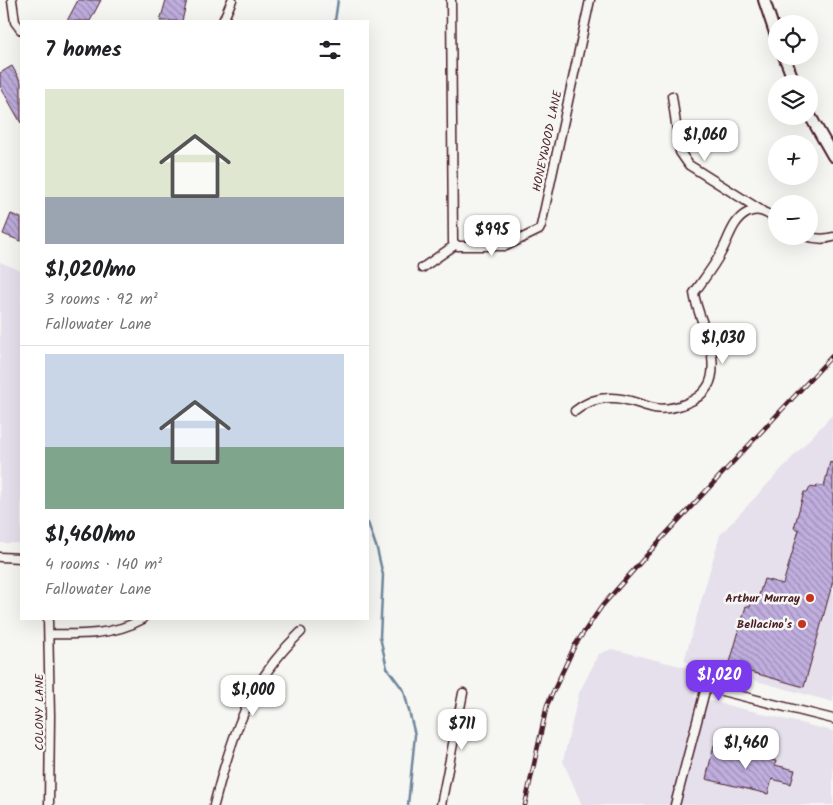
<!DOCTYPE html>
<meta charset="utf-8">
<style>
body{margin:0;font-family:Kalam,sans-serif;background:#f6f6f6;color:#202124;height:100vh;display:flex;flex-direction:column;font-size:19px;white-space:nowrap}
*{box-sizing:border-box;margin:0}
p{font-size:16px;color:#757577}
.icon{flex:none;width:28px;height:28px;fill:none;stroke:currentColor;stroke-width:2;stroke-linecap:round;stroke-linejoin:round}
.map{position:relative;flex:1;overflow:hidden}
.sheet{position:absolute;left:20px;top:20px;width:349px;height:600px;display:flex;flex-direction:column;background:#fff;border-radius:0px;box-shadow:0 5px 20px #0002}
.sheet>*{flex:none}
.tools{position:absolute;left:768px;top:15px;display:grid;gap:10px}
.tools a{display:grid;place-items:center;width:50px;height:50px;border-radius:50%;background:#fff;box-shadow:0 5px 20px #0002;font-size:25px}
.price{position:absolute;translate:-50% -42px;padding:0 11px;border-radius:10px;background:#fff;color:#222;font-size:16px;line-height:32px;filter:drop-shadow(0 1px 2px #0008)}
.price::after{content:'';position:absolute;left:50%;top:30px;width:15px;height:11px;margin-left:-8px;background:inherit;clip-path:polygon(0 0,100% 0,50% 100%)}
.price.active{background:#7c3aed;color:#fff}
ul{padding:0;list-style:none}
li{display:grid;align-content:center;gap:10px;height:265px;padding:0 25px}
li+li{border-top:1px solid #e0e0e0}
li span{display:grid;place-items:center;height:155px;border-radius:0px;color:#555}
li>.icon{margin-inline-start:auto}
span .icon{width:90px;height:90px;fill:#fffc;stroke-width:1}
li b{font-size:21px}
h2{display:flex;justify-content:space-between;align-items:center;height:60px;padding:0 25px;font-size:21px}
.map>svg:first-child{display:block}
.built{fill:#e6e0ec}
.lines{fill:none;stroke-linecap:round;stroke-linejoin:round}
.stream{stroke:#6f879c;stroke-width:2.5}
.building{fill:url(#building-back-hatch);stroke:#4a1f2b}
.minor-casing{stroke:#4a1f2b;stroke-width:11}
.tertiary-casing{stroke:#4a1f2b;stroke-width:14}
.minor{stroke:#f6f6f2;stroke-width:8}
.tertiary{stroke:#f6f6f2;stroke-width:10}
.rail-casing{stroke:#4a1f2b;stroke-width:4.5}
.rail{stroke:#f6f6f2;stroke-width:2.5;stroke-dasharray:8;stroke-linecap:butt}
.poi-dot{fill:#c8321e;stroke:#f6f6f2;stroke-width:2}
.labels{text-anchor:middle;stroke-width:5;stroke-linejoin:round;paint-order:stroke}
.street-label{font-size:12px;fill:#4a1f2b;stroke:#f6f6f2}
.poi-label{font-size:12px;font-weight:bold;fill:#4a1f2b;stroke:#f6f6f2;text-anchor:end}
</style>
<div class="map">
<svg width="833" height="805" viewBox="0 0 833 805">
<defs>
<pattern id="building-back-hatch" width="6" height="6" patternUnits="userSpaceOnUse" patternTransform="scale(1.25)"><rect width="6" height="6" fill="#bfaede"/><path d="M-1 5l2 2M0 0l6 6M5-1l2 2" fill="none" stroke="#9d8db4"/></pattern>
</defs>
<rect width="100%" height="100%" fill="#f6f6f2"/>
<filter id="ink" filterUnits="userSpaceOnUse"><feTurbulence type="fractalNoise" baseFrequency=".02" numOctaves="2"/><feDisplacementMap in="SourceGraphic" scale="10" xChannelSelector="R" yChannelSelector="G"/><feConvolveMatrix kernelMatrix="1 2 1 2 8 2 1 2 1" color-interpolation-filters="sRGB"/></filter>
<g filter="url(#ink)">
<path class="built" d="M 0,262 L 21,271 L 21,543 L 0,543 Z
M 833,414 L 833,702 L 684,661 L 720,535 Z
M 612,649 L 700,671 L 694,697 L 833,731 L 833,805 L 582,805 L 563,761 L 579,693 L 599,654 Z"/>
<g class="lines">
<path class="stream" d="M 335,21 L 338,0
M 368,523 L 377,549 L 383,575 L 380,637 L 387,668 L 404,691 L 415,735 L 408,805"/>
</g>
<path class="building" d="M 78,0 L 101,0 L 90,21 L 67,21 Z
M 166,0 L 187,0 L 182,21 L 160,21 Z
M 12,66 L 21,82 L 21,123 L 0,86 L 0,73 Z
M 11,214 L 21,218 L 21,241 L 3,234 Z
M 830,462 L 833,463 L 833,581 L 804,687 L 729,666 L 746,606 L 750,607 L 753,597 L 758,598 L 764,579 L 783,584 L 799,530 L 794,528 L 804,492 L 808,492 L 810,487 L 816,488 L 817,485 L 824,486 Z
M 714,745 L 757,756 L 758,754 L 771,757 L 771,760 L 776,761 L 775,765 L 795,770 L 791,784 L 772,779 L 768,794 L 706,779 Z"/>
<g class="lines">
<defs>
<path id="minor" d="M 12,0 L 15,22 L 21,30
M 451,0 L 453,242 L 458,246 L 506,246 L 539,230 L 541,226 L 590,0
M 223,21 L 232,0
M 672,96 L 680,152 L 689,165 L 762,211
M 805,236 C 815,239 823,240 833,237
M 422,268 L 455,245
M 575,411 C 587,402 598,397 613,398 C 627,398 641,405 654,408 C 672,411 699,402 708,386 C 713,378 713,365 712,356 C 710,334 697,315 694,293 C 704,279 714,266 722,251 C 729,238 733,220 747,213 C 758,207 767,213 776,219
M 0,557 L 21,558
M 48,619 L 50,716 L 49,805
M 49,634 C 81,635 114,635 143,619
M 214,805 C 231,738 249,681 301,632
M 441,805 L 463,693
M 675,805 L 706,687 L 833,719"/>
<path id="tertiary" d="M 764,0 L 776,36
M 784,56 L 795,84
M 809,114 L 833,156"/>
</defs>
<use href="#minor" class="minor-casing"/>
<use href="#tertiary" class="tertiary-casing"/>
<use href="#minor" class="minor"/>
<use href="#tertiary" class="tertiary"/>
<defs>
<path id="rail" d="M 525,805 L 547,705 L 575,645 L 602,606 L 662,538 L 833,355"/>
</defs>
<use href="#rail" class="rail-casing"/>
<use href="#rail" class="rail"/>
</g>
</g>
<g class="poi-dot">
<circle cx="810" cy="598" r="5"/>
<circle cx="802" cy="624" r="5"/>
</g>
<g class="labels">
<g class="street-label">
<text transform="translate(547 141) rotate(-78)" y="4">HONEYWOOD LANE</text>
<text transform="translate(39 712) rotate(-90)" y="4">COLONY LANE</text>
</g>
<g class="poi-label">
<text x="800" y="602">Arthur Murray</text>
<text x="792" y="628">Bellacino's</text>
</g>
</g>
</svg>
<div class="tools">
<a><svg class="icon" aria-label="locate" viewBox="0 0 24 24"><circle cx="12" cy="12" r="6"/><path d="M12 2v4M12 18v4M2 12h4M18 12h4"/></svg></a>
<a><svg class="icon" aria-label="layers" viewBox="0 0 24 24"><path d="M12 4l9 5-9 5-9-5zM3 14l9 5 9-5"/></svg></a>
<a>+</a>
<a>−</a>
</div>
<b class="price" style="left:705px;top:162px">$1,060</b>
<b class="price" style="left:492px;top:257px">$995</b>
<b class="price" style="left:723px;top:365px">$1,030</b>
<b class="price active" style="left:719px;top:702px">$1,020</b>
<b class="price" style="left:253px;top:717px">$1,000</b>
<b class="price" style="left:462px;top:751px">$711</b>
<b class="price" style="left:746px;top:770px">$1,460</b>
<section class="sheet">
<h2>7 homes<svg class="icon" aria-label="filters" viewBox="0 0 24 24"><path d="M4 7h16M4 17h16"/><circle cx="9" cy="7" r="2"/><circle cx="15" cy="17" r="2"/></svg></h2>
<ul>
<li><span style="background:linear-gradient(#dfe7d0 70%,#9aa5b1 0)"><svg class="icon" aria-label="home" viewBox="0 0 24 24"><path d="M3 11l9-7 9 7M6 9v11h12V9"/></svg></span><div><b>$1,020/mo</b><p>3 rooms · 92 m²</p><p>Fallowater Lane</p></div></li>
<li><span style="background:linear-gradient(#c9d6e8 60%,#7fa58c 0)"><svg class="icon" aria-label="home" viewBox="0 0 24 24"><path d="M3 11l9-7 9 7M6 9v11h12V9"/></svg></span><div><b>$1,460/mo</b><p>4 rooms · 140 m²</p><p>Fallowater Lane</p></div></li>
</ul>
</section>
</div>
